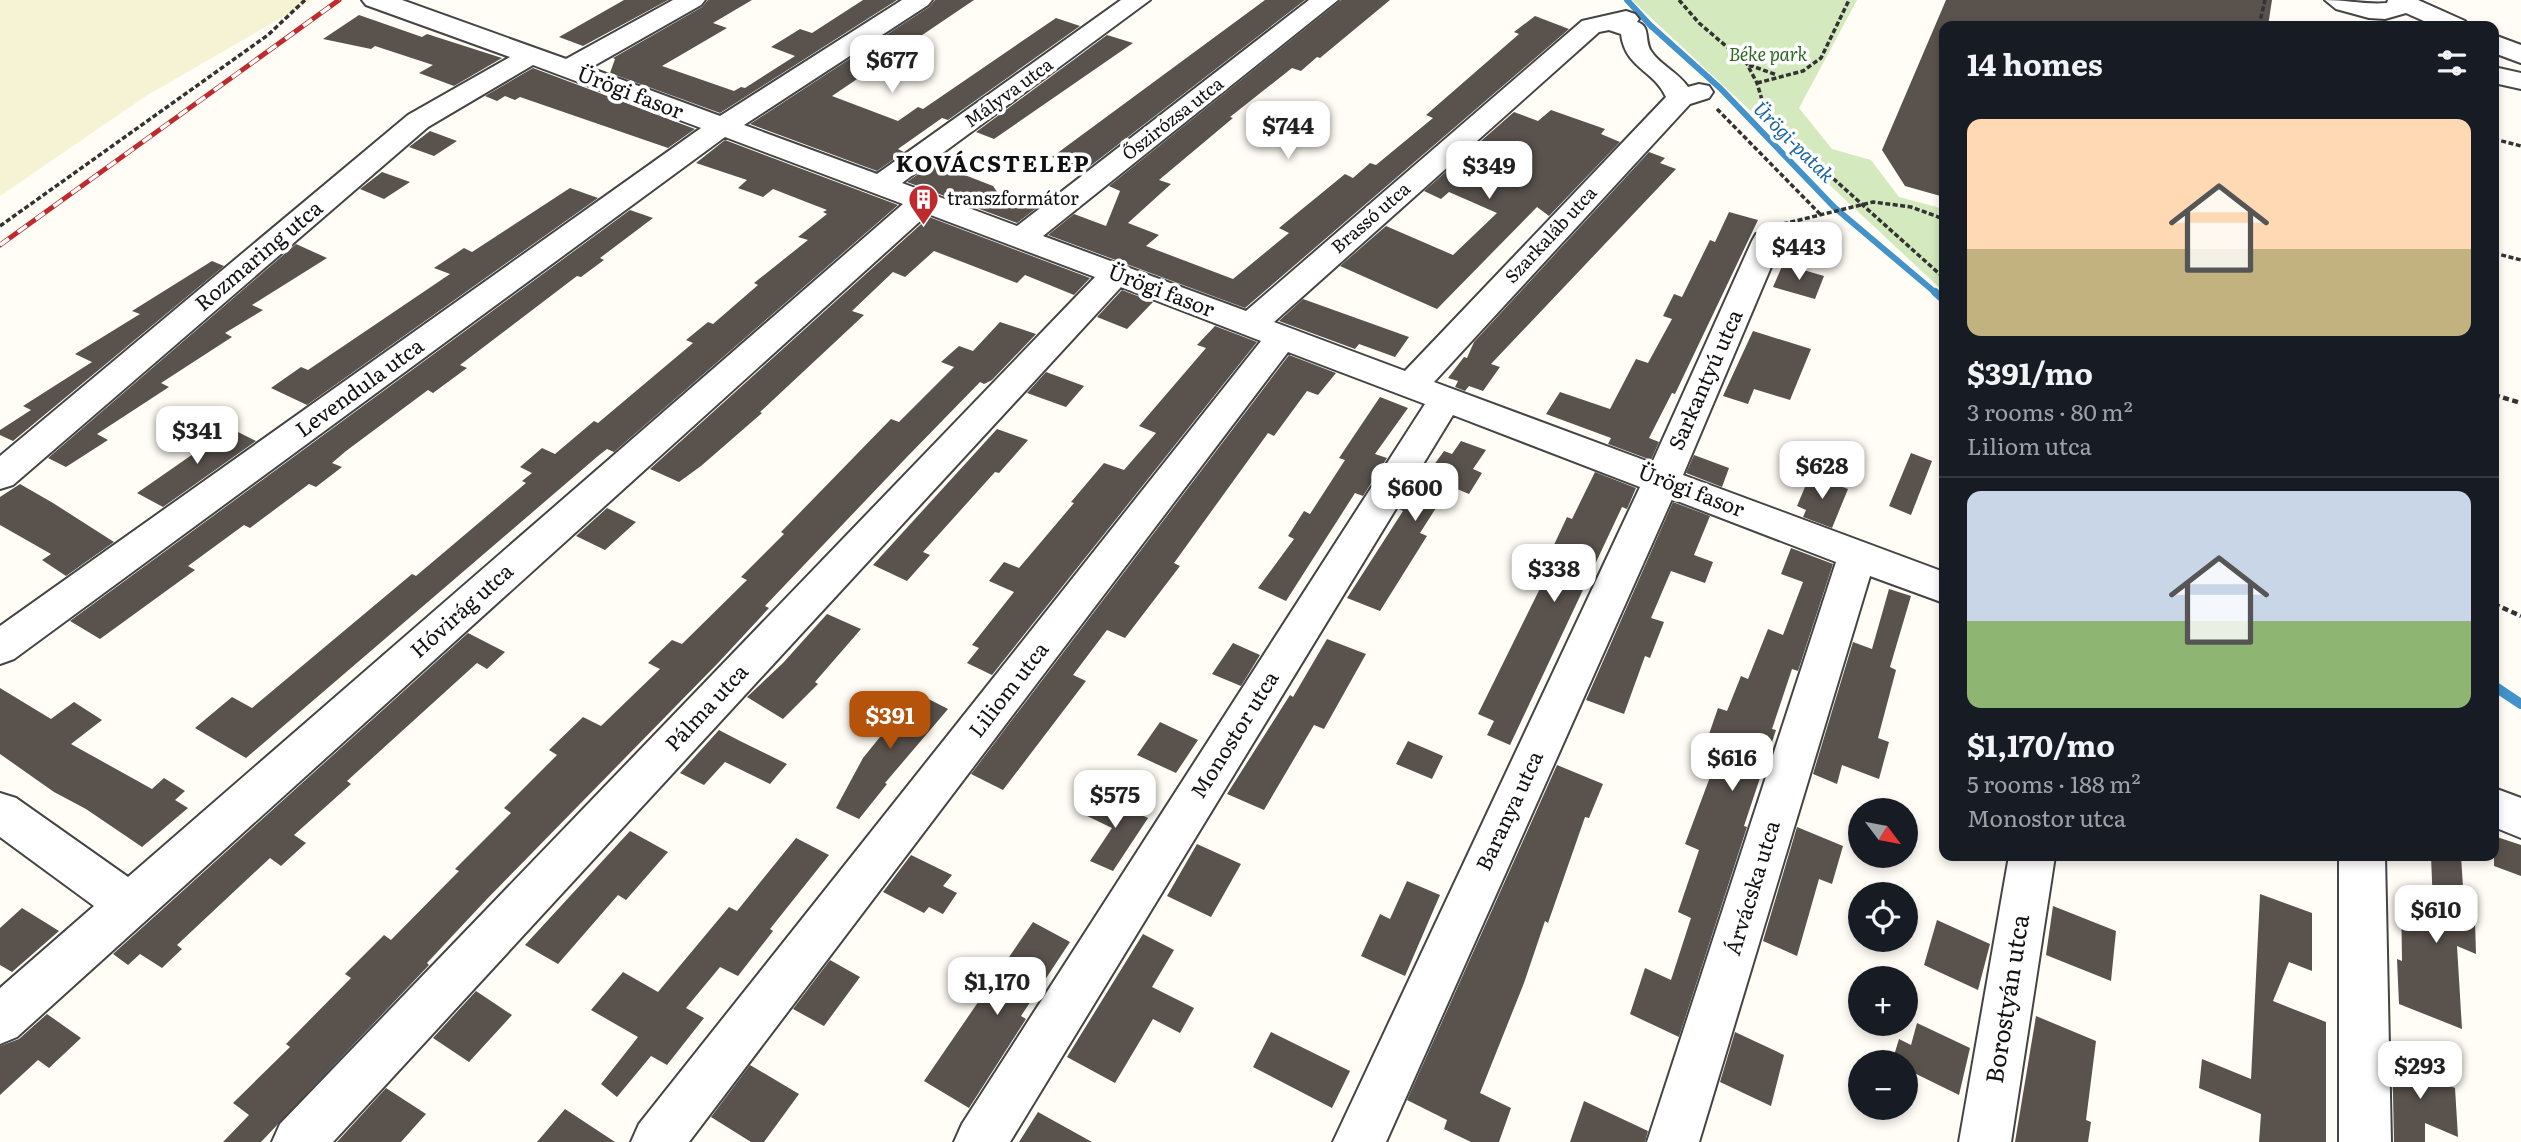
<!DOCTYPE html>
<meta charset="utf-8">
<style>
body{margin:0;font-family:Literata,serif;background:#242831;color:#f1f3f6;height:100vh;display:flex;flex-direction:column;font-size:26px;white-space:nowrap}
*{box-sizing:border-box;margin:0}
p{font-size:23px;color:#9ea1a6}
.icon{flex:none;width:38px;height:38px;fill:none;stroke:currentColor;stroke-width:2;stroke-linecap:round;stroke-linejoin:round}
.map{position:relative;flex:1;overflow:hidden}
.side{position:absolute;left:1939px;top:21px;width:560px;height:840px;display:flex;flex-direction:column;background:#171b24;border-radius:14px;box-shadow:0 4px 10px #0003}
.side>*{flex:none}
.needle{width:46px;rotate:122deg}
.tools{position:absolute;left:1848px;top:798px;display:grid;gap:14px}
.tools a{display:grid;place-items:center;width:70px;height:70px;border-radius:50%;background:#171b24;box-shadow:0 4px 10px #0003;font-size:35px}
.price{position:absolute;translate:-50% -60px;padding:0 16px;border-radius:14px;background:#fff;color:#222;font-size:23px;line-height:46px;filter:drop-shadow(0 2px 4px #0008)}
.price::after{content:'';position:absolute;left:50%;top:42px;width:21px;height:16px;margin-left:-10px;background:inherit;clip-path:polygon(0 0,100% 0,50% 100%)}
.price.active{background:#b45309;color:#fff}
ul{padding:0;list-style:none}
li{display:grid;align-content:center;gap:14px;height:371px;padding:0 28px}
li+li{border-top:2px solid #363941}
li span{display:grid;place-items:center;height:217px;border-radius:14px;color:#555}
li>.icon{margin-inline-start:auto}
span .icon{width:126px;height:126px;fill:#fffc;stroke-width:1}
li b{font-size:30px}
h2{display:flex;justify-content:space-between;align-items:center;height:84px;padding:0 28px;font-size:30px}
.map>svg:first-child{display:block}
.farmland{fill:#f5f3d4}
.green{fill:#d4e9be}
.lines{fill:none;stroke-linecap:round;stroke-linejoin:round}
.stream-far2{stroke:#4392ca;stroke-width:6}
.stream-far1{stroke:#4392ca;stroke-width:8}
.stream{stroke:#4392ca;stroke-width:10}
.building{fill:#59524d}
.minor-casing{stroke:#444;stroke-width:4}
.path-far1{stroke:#333;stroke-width:3.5;stroke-dasharray:5 2.5;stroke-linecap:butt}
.path{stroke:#333;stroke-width:4.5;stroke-dasharray:6 3.5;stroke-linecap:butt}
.minor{fill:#fff;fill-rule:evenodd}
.rail-casing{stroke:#be2b2f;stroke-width:5}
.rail{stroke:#fff;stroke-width:3.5;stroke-dasharray:11;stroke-linecap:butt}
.labels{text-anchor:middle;stroke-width:7;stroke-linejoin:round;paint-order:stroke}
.far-park-label{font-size:18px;font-style:italic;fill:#2f6821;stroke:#fff}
.far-street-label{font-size:18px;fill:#111;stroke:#fff}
.far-poi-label{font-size:18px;fill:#111;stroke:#fff;text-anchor:start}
.far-water-label{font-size:19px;font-style:italic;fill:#1b64a1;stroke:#fff}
.street-label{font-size:21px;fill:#111;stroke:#fff}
.far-district-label{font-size:23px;font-weight:bold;letter-spacing:2px;fill:#111;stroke:#fff}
.near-street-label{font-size:24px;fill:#111;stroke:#fff}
</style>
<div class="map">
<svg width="2521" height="1142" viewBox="0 0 2521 1142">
<rect width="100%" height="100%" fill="#fffdf5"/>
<path class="farmland" d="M 0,0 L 312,0 L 146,96 L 0,196 Z"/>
<path class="green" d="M 1632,0 L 1857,0 L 1799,108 L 1832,149 L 1871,160 L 1899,197 L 1944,209 L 1944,292 Z"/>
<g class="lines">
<path class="stream-far2" d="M 1627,0 L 1650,25 L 1720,88 L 1834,207 L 1937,294"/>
<path class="stream-far1" d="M 1935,292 L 1944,300"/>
<path class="stream" d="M 2494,686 L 2521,704"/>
</g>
<path class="building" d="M 624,0 L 668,0 L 583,46 L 559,37 Z
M 708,0 L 752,0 L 713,23 L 727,28 L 662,66 L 734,91 L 741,87 L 745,88 L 795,56 L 771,47 L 800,29 L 812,33 L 863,0 L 897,0 L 720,113 L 610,73 L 615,59 L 613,58 L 702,7 Z
M 935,0 L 974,0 L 832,96 L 898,121 L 918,107 L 923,109 L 1056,18 L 1080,26 L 948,120 L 942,118 L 898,149 L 904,152 L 877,171 L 750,124 L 929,7 Z
M 1265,0 L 1305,0 L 1080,174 L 1057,165 L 1062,161 L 1052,157 Z
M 1341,0 L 1390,0 L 1320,58 L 1317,57 L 1301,71 L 1292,68 L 1230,117 L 1233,118 L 1159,180 L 1171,184 L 1128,223 L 1159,235 L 1146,246 L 1233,279 L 1289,233 L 1279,228 L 1345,174 L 1353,178 L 1370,163 L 1376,165 L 1433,118 L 1426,115 L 1519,34 L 1514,32 L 1535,16 L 1569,29 L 1245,308 L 1048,235 L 1074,214 L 1106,226 L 1120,191 L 1109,186 Z
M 1946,0 L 2272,0 L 2268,26 L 1944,26 L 1944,197 L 1905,186 L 1882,150 Z
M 359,15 L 422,37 L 427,34 L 502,58 L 454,86 L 419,73 L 433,65 L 375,46 L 371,49 L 323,39 Z
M 1107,35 L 1133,43 L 994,139 L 976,132 Z
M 533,68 L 549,74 L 695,129 L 668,148 L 520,97 L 515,100 L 505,96 L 497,101 L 485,96 Z
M 1551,110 L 1605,129 L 1601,134 L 1620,142 L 1549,216 L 1537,207 L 1437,309 L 1340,266 L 1386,226 L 1453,255 L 1497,213 L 1449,192 L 1441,199 L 1424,191 L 1514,112 L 1538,121 Z
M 430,131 L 457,141 L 434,156 L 409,147 Z
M 725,140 L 898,205 L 614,452 L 607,449 L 598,456 L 246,758 L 195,728 L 232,697 L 252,708 L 412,574 L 416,576 L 526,483 L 522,481 L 532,473 L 520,467 L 542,448 L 555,454 L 594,421 L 598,423 L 693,343 L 686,340 L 708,322 L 713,324 L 758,285 L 754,283 L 808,240 L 798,237 L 827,214 L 823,212 L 827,210 L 773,189 L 763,197 L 738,188 L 747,180 L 696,163 Z
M 1649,152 L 1665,158 L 1660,163 L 1676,169 L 1491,364 L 1500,367 L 1483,391 L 1469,386 L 1465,391 L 1455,387 L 1458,381 L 1448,378 L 1464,357 L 1467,358 L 1474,342 Z
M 934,163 L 993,186 L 1000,196 L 1009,192 L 1043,203 L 1017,223 L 907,182 Z
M 382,172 L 410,182 L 384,199 L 360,189 Z
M 570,188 L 598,198 L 307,405 L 271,388 L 301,367 L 308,370 L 450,274 L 434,268 L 464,248 L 472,252 Z
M 630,210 L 653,218 L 600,258 L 604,260 L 581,277 L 577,276 L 460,365 L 467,368 L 433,393 L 428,390 L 346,451 L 332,463 L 342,467 L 316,487 L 309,484 L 250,528 L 244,525 L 188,566 L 195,570 L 100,639 L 70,621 Z
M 1729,212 L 1758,220 L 1675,394 L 1672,393 L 1649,438 L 1659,442 L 1651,460 L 1608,444 L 1611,438 L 1546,414 L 1560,392 L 1610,409 L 1636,359 L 1648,363 L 1672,319 L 1663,316 L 1674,294 L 1682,297 L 1710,240 L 1715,242 Z
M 929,217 L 1090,278 L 1074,295 L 1025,275 L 1017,283 L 934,251 L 905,277 L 893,272 L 852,311 L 864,315 L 760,412 L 762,413 L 701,466 L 679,482 L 650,469 Z
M 296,244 L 327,258 L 252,305 L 263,310 L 225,333 L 232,337 L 161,383 L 169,387 L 97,434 L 108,440 L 66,467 L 48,458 Z
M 212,261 L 224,266 L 13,441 L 0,435 L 0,430 L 31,410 L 23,406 L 92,362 L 75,354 L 140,314 L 132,311 Z
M 1783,264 L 1824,276 L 1815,299 L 1773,287 Z
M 1122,290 L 1153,302 L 1127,329 L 1097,317 Z
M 1303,299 L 1409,337 L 1395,357 L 1359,344 L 1355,349 L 1279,321 Z
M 1000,322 L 1036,334 L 992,380 L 984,384 L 980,382 L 905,459 L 765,606 L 769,608 L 718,663 L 487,899 L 427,963 L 429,965 L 261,1142 L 223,1142 L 249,1115 L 233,1103 L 290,1047 L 286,1044 L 351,978 L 345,974 L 384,935 L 391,940 L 459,871 L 455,869 L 511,813 L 504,808 L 557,755 L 549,750 L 583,717 L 601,726 L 660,669 L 648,663 L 672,640 L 682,644 L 747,580 L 741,577 L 784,534 L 781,532 L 891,419 L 899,422 L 954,367 L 941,362 L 959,346 L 973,351 Z
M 1215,326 L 1257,342 L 992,675 L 967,663 L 979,648 L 972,645 L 1014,592 L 989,581 L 1004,562 L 1019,568 L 1074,503 L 1071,502 L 1104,463 L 1124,470 L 1156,433 L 1139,426 L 1206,348 L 1197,345 Z
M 1753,331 L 1811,349 L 1790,400 L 1754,389 L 1748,404 L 1723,396 Z
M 1289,355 L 1336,373 L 1318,395 L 1307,391 L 1274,436 L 1268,433 L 1174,563 L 1180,566 L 1125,638 L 1107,630 L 1073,675 L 1086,681 L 1003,790 L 971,774 Z
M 1046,372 L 1084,386 L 1066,407 L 1027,393 Z
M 1380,397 L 1408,408 L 1375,454 L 1387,458 L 1363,496 L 1355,493 L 1286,601 L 1258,588 L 1294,539 L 1288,536 L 1304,511 L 1310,514 L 1345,460 L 1339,458 Z
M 226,426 L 256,441 L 163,507 L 137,493 L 196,452 L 192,450 Z
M 997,429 L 1028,440 L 999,473 L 995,472 L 923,552 L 930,555 L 907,581 L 873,565 Z
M 1461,441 L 1486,450 L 1473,469 L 1482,473 L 1469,494 L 1450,486 L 1420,533 L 1427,536 L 1380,611 L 1347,598 L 1403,511 L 1399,509 L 1422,471 L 1428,473 L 1444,451 L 1452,454 Z
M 1911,453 L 1932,461 L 1911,515 L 1889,506 Z
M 1694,455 L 1729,468 L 1722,487 L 1686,473 Z
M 1595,472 L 1636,488 L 1627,509 L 1622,507 L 1510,745 L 1487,735 L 1494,721 L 1478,714 L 1559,550 L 1553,547 L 1567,517 L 1572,519 Z
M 1810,475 L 1848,489 L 1832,528 L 1803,517 L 1806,510 L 1797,506 Z
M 20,484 L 53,503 L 114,542 L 66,576 L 42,560 L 51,554 L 0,525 L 0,497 Z
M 1673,502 L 1710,516 L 1694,555 L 1713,562 L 1705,583 L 1671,571 L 1651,618 L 1664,622 L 1650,658 L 1645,656 L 1624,714 L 1586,700 Z
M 607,508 L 636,522 L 605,550 L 576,536 Z
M 1791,548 L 1833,564 L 1798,671 L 1792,669 L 1772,729 L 1776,730 L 1744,826 L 1747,827 L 1679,1037 L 1630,1014 L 1645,968 L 1671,980 L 1691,918 L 1678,912 L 1699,850 L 1685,844 L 1710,777 L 1696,772 L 1718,708 L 1727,711 L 1741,676 L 1748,679 L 1768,629 L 1783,635 L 1803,582 L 1781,574 Z
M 1889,589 L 1911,596 L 1890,667 L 1896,670 L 1878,738 L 1889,742 L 1879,779 L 1842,765 L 1837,784 L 1813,774 L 1853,642 L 1872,649 Z
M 827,614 L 861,629 L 815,682 L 818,684 L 783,719 L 747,697 L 783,663 Z
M 468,633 L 505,652 L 487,669 L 477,663 L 347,781 L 351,784 L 294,835 L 306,843 L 281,866 L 270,858 L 177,945 L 182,949 L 162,968 L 140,954 L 128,965 L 113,954 Z
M 1327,639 L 1366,654 L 1324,729 L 1314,725 L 1264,810 L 1227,794 L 1290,695 L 1293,697 Z
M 1233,643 L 1260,655 L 1241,686 L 1212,674 Z
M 0,688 L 51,719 L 74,702 L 102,720 L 71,744 L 152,789 L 164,778 L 185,791 L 175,800 L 188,808 L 142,847 L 86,809 L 54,792 L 0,754 Z
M 913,691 L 948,709 L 885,783 L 887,784 L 859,819 L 836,808 L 863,758 L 880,737 L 874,734 Z
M 1160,722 L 1198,740 L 1176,773 L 1137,755 Z
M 719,730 L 740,741 L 787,764 L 770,784 L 725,762 L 704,785 L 680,773 Z
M 1408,741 L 1443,756 L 1432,779 L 1396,764 Z
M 1557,765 L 1603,784 L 1589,818 L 1585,817 L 1548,923 L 1545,921 L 1524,983 L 1480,1093 L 1511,1108 L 1499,1142 L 1471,1142 L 1444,1129 L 1447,1120 L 1407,1100 Z
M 1098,794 L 1148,818 L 1113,871 L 1090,861 L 1112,828 L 1085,815 Z
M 1797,827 L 1843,846 L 1832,884 L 1819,879 L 1797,956 L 1763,941 Z
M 630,831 L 668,852 L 626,900 L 618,895 L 558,964 L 525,945 Z
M 2494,836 L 2521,845 L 2521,876 L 2494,866 Z
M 796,838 L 829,855 L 770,929 L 773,931 L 738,976 L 720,967 L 686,1008 L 704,1018 L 667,1065 L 651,1056 L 617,1097 L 601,1084 L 638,1037 L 591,1010 L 623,972 L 658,992 L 729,907 L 737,911 Z
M 1197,844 L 1241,864 L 1211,917 L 1167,896 Z
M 911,855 L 952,875 L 943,886 L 957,893 L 943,914 L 929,907 L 924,913 L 883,892 Z
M 2431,856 L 2461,856 L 2465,918 L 2475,921 L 2476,954 L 2457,946 L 2462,1029 L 2399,1004 L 2397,959 L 2402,961 L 2401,893 L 2433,906 Z
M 1407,881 L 1440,895 L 1405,976 L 1361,956 L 1380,914 L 1390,919 Z
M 2260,894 L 2312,913 L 2312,971 L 2289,962 L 2273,1001 L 2326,1022 L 2326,1142 L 2259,1142 L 2261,1114 L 2199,1088 L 2202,1059 L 2251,1079 Z
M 2053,906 L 2116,931 L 2111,981 L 2046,955 Z
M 22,908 L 59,931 L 12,972 L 0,965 L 0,928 Z
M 1937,920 L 1990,944 L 1978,990 L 1924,965 Z
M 1033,922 L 1070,942 L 1021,1016 L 1026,1019 L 969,1108 L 924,1081 Z
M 1143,934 L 1174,950 L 1152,987 L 1194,1008 L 1180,1033 L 1153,1019 L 1115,1083 L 1067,1057 Z
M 830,960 L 860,977 L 824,1026 L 793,1009 Z
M 476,991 L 512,1015 L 469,1062 L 433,1038 Z
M 47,1014 L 81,1038 L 49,1068 L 38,1060 L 0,1095 L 0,1046 L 19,1039 Z
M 2036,1016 L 2096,1041 L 2086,1120 L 2091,1122 L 2088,1142 L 2015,1142 Z
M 1917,1023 L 1970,1048 L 1959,1095 L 1906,1069 L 1906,1062 L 1892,1062 L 1899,1039 L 1911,1045 Z
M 1271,1032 L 1350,1071 L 1332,1108 L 1253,1067 Z
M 1735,1032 L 1784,1055 L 1771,1106 L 1720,1082 Z
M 2392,1048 L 2418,1058 L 2419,1073 L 2455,1088 L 2458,1137 L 2425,1123 L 2425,1142 L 2394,1142 Z
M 750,1065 L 799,1094 L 764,1142 L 751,1142 L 711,1117 Z
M 386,1088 L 426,1114 L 401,1142 L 337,1142 Z
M 1584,1101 L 1648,1131 L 1645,1142 L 1570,1142 Z
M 565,1109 L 615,1142 L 537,1142 Z
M 1038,1112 L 1092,1142 L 1019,1142 Z"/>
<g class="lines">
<defs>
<path id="minor" d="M 362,0 L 402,0 L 566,59 L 673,0 L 705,0 L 701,5 L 590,68 L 720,116 L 902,0 L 932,0 L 928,5 L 744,125 L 877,174 L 1121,0 L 1150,0 L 902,183 L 1017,226 L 1309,0 L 1338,0 L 1043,236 L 1246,311 L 1582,21 L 1626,11 L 1635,14 L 1639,19 L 1637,22 C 1651,26 1644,40 1651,51 C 1660,65 1678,72 1688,87 L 1699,84 L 1709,86 L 1713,92 L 1709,98 L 1690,104 L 1434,382 L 1652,463 L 1752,241 L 1756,234 L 1767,232 L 1778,234 L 1782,241 L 1683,475 L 1944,572 L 1944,603 L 1870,576 L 1699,1142 L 1647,1142 L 1836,562 L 1672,499 L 1386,1142 L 1333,1142 L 1640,487 L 1453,415 L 1010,1142 L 954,1142 L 962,1124 L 1425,404 L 1288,352 L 689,1142 L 631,1142 L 639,1124 L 1261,341 L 1121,287 L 333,1142 L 272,1142 L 280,1124 L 1095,277 L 928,214 L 17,1037 L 0,1044 L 0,988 L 94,906 L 0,837 L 0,793 L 16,798 L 128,877 L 903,204 L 725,137 L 14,659 L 0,664 L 0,626 L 701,128 L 533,65 L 428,127 L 13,485 L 0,489 L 0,456 L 408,115 L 510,57 L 366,5 ZM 1609,30 L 1621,34 C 1625,68 1654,70 1666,97 L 1405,371 L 1274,322 L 1599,32 Z
M 2325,0 C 2346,0 2367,5 2387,3 L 2388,0 L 2418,0 L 2465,21 L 2469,26 L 2435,26 L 2406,13 L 2385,19 L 2369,18 L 2336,9 Z
M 2494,35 L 2521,45 L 2521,63 L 2494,53 Z
M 2494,67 L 2521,73 L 2521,89 L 2494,83 Z
M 2494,788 L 2521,798 L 2521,838 L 2494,827 Z
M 2009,856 L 2055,856 L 2011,1142 L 1959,1142 Z
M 2339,856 L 2385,856 L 2391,1142 L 2339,1142 Z"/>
</defs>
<use href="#minor" class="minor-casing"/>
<path class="path-far1" d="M 1679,0 L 1699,23 L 1747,64 L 1757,83 L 1765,110 L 1816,163 L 1944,278
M 2259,26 L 2265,0
M 1749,65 L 1777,75
M 1757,83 L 1803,71 L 1821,58 L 1849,0
M 1717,109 L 1821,215
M 2494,139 L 2521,146
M 1783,224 L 1873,202 L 1911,207 L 1944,219
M 0,226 L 268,35 L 305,0
M 2494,253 L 2521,260"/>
<path class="path" d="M 2494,395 L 2521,403
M 2494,604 L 2521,616"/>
<use href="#minor" class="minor"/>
<defs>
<path id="rail" d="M 0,245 L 339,0"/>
</defs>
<use href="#rail" class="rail-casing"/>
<use href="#rail" class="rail"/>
</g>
<defs>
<symbol id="building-pin" viewBox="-11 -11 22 30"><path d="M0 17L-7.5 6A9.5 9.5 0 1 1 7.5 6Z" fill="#be2b2f" stroke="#fff"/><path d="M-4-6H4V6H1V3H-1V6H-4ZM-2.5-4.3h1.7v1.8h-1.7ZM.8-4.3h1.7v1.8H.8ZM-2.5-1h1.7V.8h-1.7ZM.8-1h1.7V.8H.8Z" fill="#fff"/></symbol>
</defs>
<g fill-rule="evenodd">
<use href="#building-pin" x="906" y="182" width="35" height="47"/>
</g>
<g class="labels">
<g class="far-park-label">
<text x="1768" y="61">Béke park</text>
</g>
<g class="far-street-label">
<text transform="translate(1009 93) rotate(-36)" y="6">Mályva utca</text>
<text transform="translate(1173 119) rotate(-38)" y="6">Őszirózsa utca</text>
<text transform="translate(1371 218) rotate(-41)" y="6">Brassó utca</text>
<text transform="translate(1551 235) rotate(-47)" y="6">Szarkaláb utca</text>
</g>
<g class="far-poi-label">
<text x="947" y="205">transzformátor</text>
</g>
<g class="far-water-label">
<text transform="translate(1794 142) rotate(45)" y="7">Ürögi-patak</text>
</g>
<g class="street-label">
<text transform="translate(630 93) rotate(21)" y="7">Ürögi fasor</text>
<text transform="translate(259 256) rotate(-40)" y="7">Rozmaring utca</text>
<text transform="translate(1161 291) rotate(21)" y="7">Ürögi fasor</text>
<text transform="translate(1706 380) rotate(-66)" y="7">Sarkantyú utca</text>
<text transform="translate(360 388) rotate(-36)" y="7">Levendula utca</text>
<text transform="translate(1691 491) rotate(21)" y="7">Ürögi fasor</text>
<text transform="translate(462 611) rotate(-42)" y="7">Hóvirág utca</text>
<text transform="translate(1009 690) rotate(-52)" y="7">Liliom utca</text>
<text transform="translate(707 708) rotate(-47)" y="7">Pálma utca</text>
<text transform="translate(1235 735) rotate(-58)" y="7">Monostor utca</text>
<text transform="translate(1510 811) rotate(-65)" y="7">Baranya utca</text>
<text transform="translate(1753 888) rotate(-73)" y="7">Árvácska utca</text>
</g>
<g class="far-district-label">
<text x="993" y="172">KOVÁCSTELEP</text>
</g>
<g class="near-street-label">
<text transform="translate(2008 999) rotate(-81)" y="8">Borostyán utca</text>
</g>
</g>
</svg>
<div class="tools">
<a><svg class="needle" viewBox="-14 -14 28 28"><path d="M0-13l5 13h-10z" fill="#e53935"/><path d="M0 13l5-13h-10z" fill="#9ea1a6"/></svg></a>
<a><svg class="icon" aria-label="locate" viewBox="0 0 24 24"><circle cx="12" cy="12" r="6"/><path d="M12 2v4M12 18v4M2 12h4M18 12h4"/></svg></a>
<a>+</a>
<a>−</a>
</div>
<b class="price" style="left:892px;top:95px">$677</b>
<b class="price" style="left:1288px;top:161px">$744</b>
<b class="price" style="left:1489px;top:201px">$349</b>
<b class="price" style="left:1799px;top:282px">$443</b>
<b class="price" style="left:197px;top:466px">$341</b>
<b class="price" style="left:1822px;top:501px">$628</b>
<b class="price" style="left:1415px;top:523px">$600</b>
<b class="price" style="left:1554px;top:604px">$338</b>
<b class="price active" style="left:890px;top:751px">$391</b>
<b class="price" style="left:1732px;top:793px">$616</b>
<b class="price" style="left:1115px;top:830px">$575</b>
<b class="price" style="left:2436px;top:945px">$610</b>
<b class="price" style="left:997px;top:1017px">$1,170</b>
<b class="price" style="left:2420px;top:1101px">$293</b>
<section class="side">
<h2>14 homes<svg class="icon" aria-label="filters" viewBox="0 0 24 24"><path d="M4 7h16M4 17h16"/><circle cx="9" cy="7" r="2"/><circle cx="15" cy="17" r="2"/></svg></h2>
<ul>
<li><span style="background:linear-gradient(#ffd9b3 60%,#c2b280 0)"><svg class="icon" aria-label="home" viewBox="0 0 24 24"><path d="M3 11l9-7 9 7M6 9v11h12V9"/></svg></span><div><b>$391/mo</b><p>3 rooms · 80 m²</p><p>Liliom utca</p></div></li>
<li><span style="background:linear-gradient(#c9d6e8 60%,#8fb573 0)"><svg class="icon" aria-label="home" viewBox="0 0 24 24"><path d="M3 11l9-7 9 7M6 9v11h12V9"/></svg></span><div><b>$1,170/mo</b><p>5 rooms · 188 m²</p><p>Monostor utca</p></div></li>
</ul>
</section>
</div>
